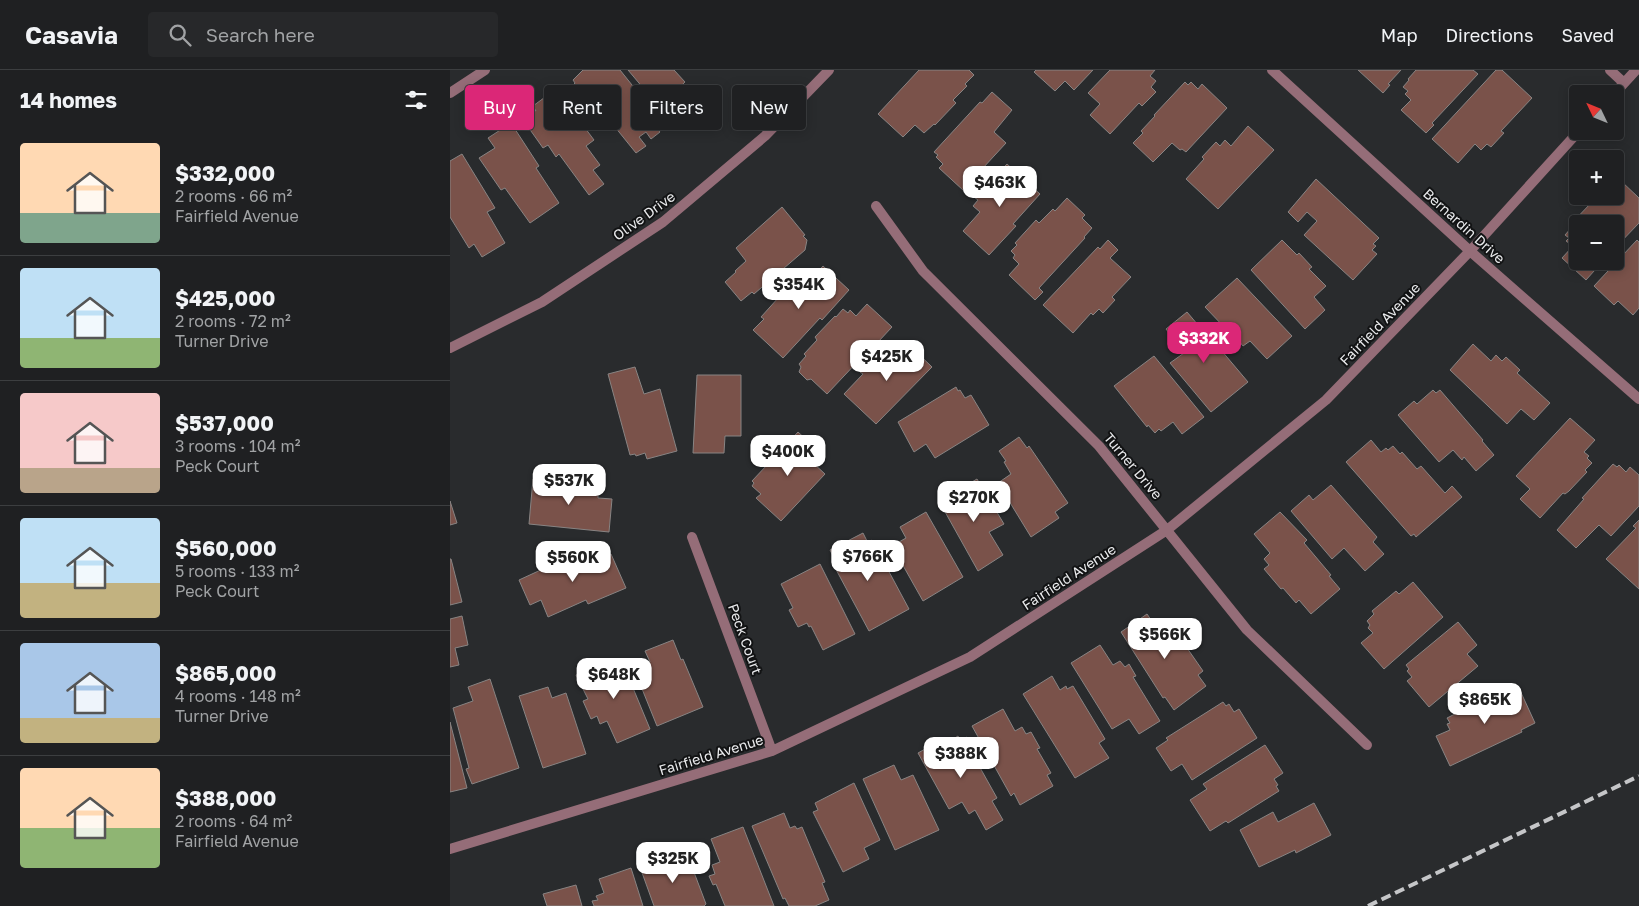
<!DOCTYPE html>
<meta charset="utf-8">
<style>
body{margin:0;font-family:"Golos Text",sans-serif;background:#27282a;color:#f1f3f6;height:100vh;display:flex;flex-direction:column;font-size:19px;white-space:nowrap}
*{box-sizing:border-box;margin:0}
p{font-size:16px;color:#a1a3a5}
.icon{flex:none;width:28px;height:28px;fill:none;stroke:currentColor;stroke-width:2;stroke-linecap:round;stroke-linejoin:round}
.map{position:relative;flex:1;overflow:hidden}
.panel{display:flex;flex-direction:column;background:#1f2022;width:450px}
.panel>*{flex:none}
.guide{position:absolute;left:15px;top:15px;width:475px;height:45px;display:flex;gap:10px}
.needle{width:32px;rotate:313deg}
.tools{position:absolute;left:1119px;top:15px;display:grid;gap:10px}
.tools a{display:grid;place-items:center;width:55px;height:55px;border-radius:5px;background:#1f2022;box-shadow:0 2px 12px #0003,0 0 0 1px #3c3e40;font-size:25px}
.price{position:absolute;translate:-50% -42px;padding:0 11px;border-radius:10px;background:#fff;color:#222;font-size:16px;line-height:32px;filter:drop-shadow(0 1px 2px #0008)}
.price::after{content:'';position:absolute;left:50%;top:30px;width:15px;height:11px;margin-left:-8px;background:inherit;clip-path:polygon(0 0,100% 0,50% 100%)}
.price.current{background:#db2777;color:#fff}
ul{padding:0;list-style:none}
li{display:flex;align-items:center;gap:15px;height:125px;padding:0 20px}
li+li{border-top:1px solid #3c3e40}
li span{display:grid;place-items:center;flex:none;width:140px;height:100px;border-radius:5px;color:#555}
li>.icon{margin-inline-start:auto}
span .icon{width:60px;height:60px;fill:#fffc;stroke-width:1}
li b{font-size:21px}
h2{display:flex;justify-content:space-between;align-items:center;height:60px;padding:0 20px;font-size:21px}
.chip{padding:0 18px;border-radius:5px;background:#1f2022;box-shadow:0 2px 12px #0003,0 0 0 1px #3c3e40;font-size:18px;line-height:45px}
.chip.current{background:#db2777;color:#fff}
header{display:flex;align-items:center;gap:30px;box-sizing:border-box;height:70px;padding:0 25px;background:#1f2022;border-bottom:1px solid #3c3e40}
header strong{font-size:24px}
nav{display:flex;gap:28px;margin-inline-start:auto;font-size:18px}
.search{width:350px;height:45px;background:#27282a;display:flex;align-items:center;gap:12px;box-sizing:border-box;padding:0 18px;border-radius:5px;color:#a1a3a5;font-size:19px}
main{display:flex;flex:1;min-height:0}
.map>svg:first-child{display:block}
.building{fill:#7a524a;stroke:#888483}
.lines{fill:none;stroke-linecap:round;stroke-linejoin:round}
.minor{stroke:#956d78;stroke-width:10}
.rail{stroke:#c5c6c8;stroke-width:4;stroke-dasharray:10 5;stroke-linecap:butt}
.labels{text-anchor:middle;stroke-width:4;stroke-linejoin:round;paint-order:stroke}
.street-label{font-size:14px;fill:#eaebed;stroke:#121314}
</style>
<header>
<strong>Casavia</strong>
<div class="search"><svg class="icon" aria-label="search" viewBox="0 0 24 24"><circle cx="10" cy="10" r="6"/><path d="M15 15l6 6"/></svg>Search here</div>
<nav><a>Map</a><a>Directions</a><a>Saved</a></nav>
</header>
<main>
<section class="panel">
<h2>14 homes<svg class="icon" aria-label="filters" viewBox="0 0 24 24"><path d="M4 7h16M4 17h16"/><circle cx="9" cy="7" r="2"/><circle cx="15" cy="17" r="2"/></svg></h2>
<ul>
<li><span style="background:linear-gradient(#ffd9b3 70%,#7fa58c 0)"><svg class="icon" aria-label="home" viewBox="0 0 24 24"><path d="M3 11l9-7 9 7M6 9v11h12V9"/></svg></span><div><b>$332,000</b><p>2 rooms · 66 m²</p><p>Fairfield Avenue</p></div></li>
<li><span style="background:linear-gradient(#bfe0f5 70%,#8fb573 0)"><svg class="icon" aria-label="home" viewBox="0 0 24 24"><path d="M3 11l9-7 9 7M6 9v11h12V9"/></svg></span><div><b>$425,000</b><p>2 rooms · 72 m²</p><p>Turner Drive</p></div></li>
<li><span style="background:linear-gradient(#f6c9c9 75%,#b9a48a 0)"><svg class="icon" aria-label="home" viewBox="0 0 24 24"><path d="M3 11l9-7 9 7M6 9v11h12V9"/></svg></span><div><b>$537,000</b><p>3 rooms · 104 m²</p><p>Peck Court</p></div></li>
<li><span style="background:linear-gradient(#bfe0f5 65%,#c2b280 0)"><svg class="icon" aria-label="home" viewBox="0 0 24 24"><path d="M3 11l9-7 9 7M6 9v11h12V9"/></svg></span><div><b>$560,000</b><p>5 rooms · 133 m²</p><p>Peck Court</p></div></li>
<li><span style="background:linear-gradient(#a9c7e8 75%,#c2b280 0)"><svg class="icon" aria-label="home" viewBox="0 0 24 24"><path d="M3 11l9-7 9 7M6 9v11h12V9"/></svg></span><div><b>$865,000</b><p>4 rooms · 148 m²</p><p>Turner Drive</p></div></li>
<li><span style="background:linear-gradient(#ffd9b3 60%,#8fb573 0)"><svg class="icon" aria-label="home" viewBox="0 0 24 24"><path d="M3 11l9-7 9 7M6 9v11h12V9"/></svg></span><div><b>$388,000</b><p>2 rooms · 64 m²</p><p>Fairfield Avenue</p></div></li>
</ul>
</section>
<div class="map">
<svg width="1189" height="836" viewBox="0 0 1189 836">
<rect width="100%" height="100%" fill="#292b2d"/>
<path class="building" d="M 133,0 L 170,0 L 194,30 L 188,36 L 192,41 L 195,39 L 201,47 L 199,49 L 210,62 L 201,69 L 196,62 L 189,67 L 196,76 L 186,83 L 148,36 L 142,40 L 123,15 L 125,13 L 123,10 Z
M 178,0 L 224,0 L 235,12 L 213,33 L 197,16 L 194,19 Z
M 469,0 L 519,0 L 524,5 L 515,14 L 517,16 L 503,30 L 506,33 L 485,55 L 484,54 L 474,63 L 465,55 L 453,67 L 428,44 Z
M 586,0 L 643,0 L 624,20 L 615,11 L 605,21 L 584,2 Z
M 660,0 L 705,0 L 700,6 L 706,11 L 701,17 L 706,22 L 692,36 L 689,33 L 660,64 L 640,45 L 650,34 L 638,23 Z
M 908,0 L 951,0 L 938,14 L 940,15 L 933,23 Z
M 966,0 L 1023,0 L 1028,4 L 982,53 L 984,55 L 976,63 L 951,40 L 961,30 L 955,24 L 958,21 L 953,17 L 959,10 L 958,9 Z
M 1046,0 L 1052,0 L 1082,28 L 1051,61 L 1054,63 L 1041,77 L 1037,74 L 1031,80 L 1025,74 L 1008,93 L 982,69 Z
M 735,12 L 738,15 L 741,12 L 748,19 L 752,14 L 777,38 L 736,82 L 732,79 L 730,80 L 722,73 L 703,92 L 683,73 L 693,63 L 691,61 L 705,46 L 704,45 Z
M 106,19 L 144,70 L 136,76 L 150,95 L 143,100 L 154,114 L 139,125 L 109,84 L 106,87 L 98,75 L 93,78 L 76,54 L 78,52 L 74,47 L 84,40 L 86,41 L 83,36 Z
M 542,22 L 562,40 L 544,62 L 556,73 L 521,111 L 522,112 L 514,121 L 489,98 L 493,94 L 486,87 L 488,85 L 484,82 L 530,32 L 532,33 Z
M 61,53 L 89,96 L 86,98 L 109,133 L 80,153 L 55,118 L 51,120 L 29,88 L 45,78 L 38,68 Z
M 798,56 L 824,80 L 768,139 L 736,109 L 754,89 L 752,87 L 766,72 L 770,76 L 775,70 L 781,76 Z
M 12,84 L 45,138 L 37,142 L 55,173 L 32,187 L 24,174 L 19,178 L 0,147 L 0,91 Z
M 557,94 L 590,124 L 563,154 L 566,156 L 539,185 L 513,161 L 530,142 L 523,136 L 528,130 L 524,127 Z
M 866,109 L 929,168 L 923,174 L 926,176 L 922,180 L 927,184 L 903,210 L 854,165 L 867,151 L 857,142 L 848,152 L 838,142 Z
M 1171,111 L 1189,128 L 1189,153 L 1165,178 L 1165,154 L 1128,154 L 1128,191 L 1153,191 L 1136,210 L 1112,188 L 1123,176 L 1116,171 L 1119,168 L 1115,165 L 1122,157 L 1120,155 L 1141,133 L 1143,136 L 1152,126 L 1165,126 L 1165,118 Z
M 617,128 L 635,145 L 632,148 L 642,158 L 634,167 L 635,168 L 589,218 L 593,222 L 585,230 L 559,205 L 569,194 L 563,188 L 565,185 L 561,181 L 567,175 L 565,173 L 586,150 L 589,153 L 603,139 L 605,141 Z
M 332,137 L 355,165 L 353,166 L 357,170 L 355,180 L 304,224 L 302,222 L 291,231 L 275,212 L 286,202 L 285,201 L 296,191 L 286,178 Z
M 658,170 L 668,180 L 660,188 L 681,207 L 662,227 L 665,230 L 653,243 L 649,239 L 643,245 L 641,243 L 623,263 L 593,235 L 648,177 L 650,179 Z
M 832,170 L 847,185 L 849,183 L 862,197 L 859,199 L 876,216 L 864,227 L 875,240 L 855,259 L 801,200 Z
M 1187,170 L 1189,172 L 1189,238 L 1183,245 L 1168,231 L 1164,235 L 1144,216 Z
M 373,196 L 399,220 L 372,250 L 370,248 L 333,288 L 303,260 L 314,249 L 311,247 L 329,227 L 327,225 L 340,211 L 344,215 L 349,210 L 355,215 Z
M 787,208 L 842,266 L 817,289 L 800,271 L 793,276 L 789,271 L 784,275 L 771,261 L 775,258 L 755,237 Z
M 417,234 L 442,257 L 428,272 L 427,271 L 377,324 L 361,309 L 357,310 L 349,302 L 351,297 L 349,294 L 356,286 L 354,284 L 367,270 L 365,267 L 385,246 L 386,247 L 393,239 L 398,243 L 400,240 L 406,246 Z
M 737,242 L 748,255 L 749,254 L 798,312 L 761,342 L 720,293 L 734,283 L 716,259 Z
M 456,272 L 482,297 L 426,354 L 394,324 L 413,304 L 410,302 L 423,288 L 428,292 L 434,286 L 439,291 Z
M 1023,274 L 1041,291 L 1046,285 L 1052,291 L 1056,287 L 1070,300 L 1067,303 L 1100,333 L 1084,350 L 1071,339 L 1057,354 L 1000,300 Z
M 704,286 L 754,347 L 732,364 L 723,352 L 711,361 L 709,359 L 705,363 L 698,355 L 697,357 L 664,316 Z
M 185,297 L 194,324 L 210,319 L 227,381 L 197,389 L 195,383 L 186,386 L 185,384 L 180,385 L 158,304 Z
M 247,305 L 291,305 L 291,366 L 275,366 L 274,383 L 243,383 Z
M 506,317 L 508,321 L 510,320 L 515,328 L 521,325 L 539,355 L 485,388 L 476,374 L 464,382 L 448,352 Z
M 983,320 L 986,323 L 990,320 L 1033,370 L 1032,371 L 1044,385 L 1026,401 L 1014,387 L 1012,390 L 1003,380 L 989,392 L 948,345 L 964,331 L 967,334 Z
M 1120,348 L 1145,370 L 1134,382 L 1139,386 L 1137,388 L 1142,393 L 1135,400 L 1137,402 L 1119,421 L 1115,424 L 1113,423 L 1090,448 L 1070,429 L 1080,419 L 1066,406 Z
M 348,362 L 371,383 L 362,392 L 375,404 L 331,451 L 306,428 L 311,424 L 302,416 L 304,413 L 302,411 Z
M 569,367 L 577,378 L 579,376 L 618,433 L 605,442 L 609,448 L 581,467 L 548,413 L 561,404 L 554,392 L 556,391 L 549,381 Z
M 921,370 L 931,382 L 936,378 L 938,380 L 943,376 L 950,384 L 952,382 L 967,399 L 971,396 L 995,423 L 1002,416 L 1012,427 L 966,467 L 964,464 L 961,466 L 896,392 Z
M 1163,394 L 1167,397 L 1169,395 L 1176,402 L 1180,397 L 1189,405 L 1189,436 L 1161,466 L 1149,455 L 1126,478 L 1107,460 L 1134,429 L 1132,428 Z
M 104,408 L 135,411 L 134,413 L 145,414 L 144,421 L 148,421 L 148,428 L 162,429 L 159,462 L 79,454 L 83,409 L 103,411 Z
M 527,409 L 554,454 L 539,462 L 553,485 L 528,501 L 489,431 Z
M 881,415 L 927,467 L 923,472 L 934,484 L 915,501 L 894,478 L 882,489 L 841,441 L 859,425 L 863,430 Z
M 0,431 L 7,453 L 0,455 Z
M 476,442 L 513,507 L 473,531 L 442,476 L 456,468 L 450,457 Z
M 830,442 L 857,470 L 854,473 L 881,505 L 879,506 L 890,519 L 861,544 L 849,530 L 846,533 L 833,518 L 831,519 L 814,499 L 819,495 L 814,489 L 820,483 L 804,464 Z
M 1189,450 L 1189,519 L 1156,489 L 1186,458 L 1183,456 Z
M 413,463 L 418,473 L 422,470 L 459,539 L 419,561 L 382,492 L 385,490 L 380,480 Z
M 125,482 L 128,489 L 135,486 L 138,494 L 161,484 L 176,518 L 138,534 L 136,530 L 98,547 L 91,530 L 80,535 L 69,510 L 108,492 L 107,489 Z
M 1,489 L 12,532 L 0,535 L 0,489 Z
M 370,494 L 405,564 L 373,580 L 361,556 L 359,557 L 357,553 L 348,557 L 339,540 L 343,538 L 331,514 Z
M 963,512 L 993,547 L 934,599 L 911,573 L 923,563 L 918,558 L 920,555 L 917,551 L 924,544 L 922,541 L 946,521 L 949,524 Z
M 697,544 L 708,560 L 719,552 L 753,601 L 748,605 L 756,616 L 724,640 L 715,627 L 713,628 L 671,562 Z
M 12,546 L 18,575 L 5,578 L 9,595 L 0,597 L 0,549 Z
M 1008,552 L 1027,575 L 1017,584 L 1028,596 L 979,637 L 957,611 L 962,607 L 957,601 L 959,599 L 956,595 Z
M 223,570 L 231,590 L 233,589 L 253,637 L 207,656 L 184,599 L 200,592 L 195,581 Z
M 650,575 L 663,595 L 670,591 L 675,597 L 679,594 L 686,606 L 683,607 L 710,651 L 689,664 L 679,649 L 662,659 L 621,593 Z
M 171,589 L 200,659 L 167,673 L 157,651 L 150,654 L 147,646 L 141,649 L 133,631 L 138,629 L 126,605 Z
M 602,606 L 610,620 L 616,616 L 617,619 L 623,616 L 655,669 L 649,673 L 659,688 L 625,708 L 573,624 Z
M 40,609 L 69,698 L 22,714 L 16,699 L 19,698 L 3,638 L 23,631 L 18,617 Z
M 1068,616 L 1085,653 L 1071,660 L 1072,662 L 1000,696 L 986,666 L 1000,660 L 997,654 L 1000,653 L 997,648 L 1007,643 L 1006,640 L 1034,627 L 1034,629 Z
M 98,617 L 102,628 L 116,623 L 136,684 L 93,698 L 69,626 Z
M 773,632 L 776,636 L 779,634 L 784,642 L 789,639 L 807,668 L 742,710 L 732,694 L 721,701 L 706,678 L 718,670 L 716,668 Z
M 553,639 L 565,661 L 572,657 L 576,664 L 581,662 L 590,678 L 587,679 L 601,703 L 597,705 L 603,716 L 570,735 L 564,723 L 561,726 L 522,656 Z
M 0,652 L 17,718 L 0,722 Z
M 508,666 L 511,671 L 517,667 L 531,692 L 528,694 L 547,728 L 542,731 L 553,750 L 536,760 L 525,740 L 519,744 L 512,732 L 499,739 L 468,683 L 491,670 L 494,675 Z
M 815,675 L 833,703 L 824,709 L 828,715 L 826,716 L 829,721 L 778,753 L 776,751 L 760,761 L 740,730 L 757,719 L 753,714 Z
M 444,695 L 451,710 L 463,705 L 489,760 L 445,780 L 413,709 Z
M 404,713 L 430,770 L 414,778 L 419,789 L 393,802 L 363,742 L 368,740 L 365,733 Z
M 864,733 L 881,765 L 846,783 L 845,780 L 809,797 L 790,760 L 823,742 L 828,752 Z
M 334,743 L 340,758 L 345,756 L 347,759 L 352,757 L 375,812 L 372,813 L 379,830 L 365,836 L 339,836 L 335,828 L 333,829 L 302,756 Z
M 293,757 L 324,836 L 275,836 L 266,814 L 263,815 L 259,806 L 265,804 L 262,795 L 270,792 L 261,769 Z
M 232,787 L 234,791 L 239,789 L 256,834 L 254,836 L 204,836 L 190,797 L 212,789 L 214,795 Z
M 181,798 L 193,836 L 144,836 L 142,831 L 148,830 L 146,826 L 154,823 L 149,809 Z
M 126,815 L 132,836 L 97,836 L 93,824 Z"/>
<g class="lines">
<path class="minor" d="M 822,0 L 1020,181 L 1189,329
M 1160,0 L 1174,13
M 0,23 L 35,0
M 1164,24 L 1186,0
M 426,136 L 473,201 L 649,376 L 797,560 L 917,675
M 0,278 L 92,232 L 213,152 L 315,66 L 379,0
M 242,467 L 322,681
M 0,779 L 322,681 L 520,587 L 717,460 L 876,330 L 1020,181 L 1129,61"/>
<path class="rail" d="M 918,836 L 1189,706"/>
</g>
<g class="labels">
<g class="street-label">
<text transform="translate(194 146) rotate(-36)" y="5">Olive Drive</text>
<text transform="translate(1014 156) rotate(42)" y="5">Bernardin Drive</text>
<text transform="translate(930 254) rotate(-46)" y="5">Fairfield Avenue</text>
<text transform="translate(683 396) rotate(50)" y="5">Turner Drive</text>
<text transform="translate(619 507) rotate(-33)" y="5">Fairfield Avenue</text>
<text transform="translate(295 569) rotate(70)" y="5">Peck Court</text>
<text transform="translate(261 685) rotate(-17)" y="5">Fairfield Avenue</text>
</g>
</g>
</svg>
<div class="tools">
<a><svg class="needle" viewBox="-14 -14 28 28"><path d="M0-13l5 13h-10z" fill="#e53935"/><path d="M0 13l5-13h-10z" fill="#a1a3a5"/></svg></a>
<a>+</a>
<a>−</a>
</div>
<b class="price" style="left:550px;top:138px">$463K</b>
<b class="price" style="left:349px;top:240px">$354K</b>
<b class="price current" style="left:754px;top:294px">$332K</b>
<b class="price" style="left:437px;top:312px">$425K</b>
<b class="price" style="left:338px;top:407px">$400K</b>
<b class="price" style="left:119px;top:436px">$537K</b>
<b class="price" style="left:524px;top:453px">$270K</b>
<b class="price" style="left:418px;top:512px">$766K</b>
<b class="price" style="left:123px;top:513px">$560K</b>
<b class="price" style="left:715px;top:590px">$566K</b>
<b class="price" style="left:164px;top:630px">$648K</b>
<b class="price" style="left:1035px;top:655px">$865K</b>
<b class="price" style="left:511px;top:709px">$388K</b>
<b class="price" style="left:223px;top:814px">$325K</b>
<div class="guide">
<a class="chip current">Buy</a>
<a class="chip">Rent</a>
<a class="chip">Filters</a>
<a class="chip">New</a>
</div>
</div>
</main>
